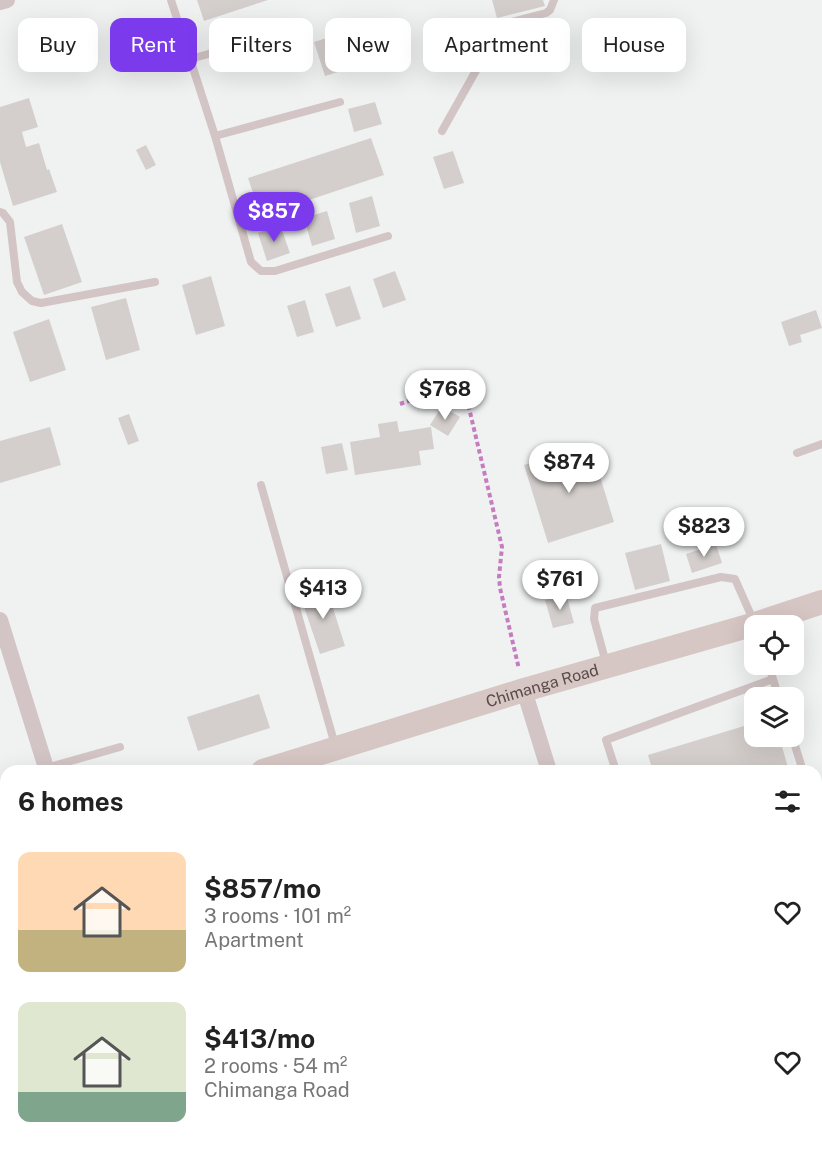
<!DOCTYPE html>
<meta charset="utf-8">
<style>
body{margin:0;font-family:"Public Sans",sans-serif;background:#f6f6f6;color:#222;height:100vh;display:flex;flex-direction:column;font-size:22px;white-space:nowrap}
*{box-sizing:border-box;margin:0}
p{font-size:20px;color:#767676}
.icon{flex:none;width:33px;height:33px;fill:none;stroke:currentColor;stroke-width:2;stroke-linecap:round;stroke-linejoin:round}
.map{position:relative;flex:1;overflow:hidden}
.panel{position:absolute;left:0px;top:765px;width:822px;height:384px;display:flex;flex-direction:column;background:#fff;border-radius:18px 18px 0 0;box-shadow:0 6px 24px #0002}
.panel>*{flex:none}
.guide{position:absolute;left:18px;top:18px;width:786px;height:54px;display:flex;gap:12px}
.fabs{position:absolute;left:744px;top:615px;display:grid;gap:12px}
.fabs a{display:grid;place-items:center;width:60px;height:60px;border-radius:12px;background:#fff;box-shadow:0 6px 24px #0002;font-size:30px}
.price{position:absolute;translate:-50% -51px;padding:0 14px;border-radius:21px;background:#fff;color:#222;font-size:20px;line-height:39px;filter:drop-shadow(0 2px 3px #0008)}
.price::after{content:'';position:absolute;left:50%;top:36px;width:18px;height:14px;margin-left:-9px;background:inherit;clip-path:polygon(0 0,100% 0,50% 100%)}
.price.current{background:#7c3aed;color:#fff}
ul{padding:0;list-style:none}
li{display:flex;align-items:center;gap:18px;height:150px;padding:0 18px}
li span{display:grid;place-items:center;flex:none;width:168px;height:120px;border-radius:12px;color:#555}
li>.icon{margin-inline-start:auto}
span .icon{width:72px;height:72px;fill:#fffc;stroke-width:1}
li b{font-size:26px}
h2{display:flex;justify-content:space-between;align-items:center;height:72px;padding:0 18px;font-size:26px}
.pill{padding:0 21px;border-radius:12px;background:#fff;box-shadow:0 6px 24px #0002;font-size:21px;line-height:54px}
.pill.current{background:#7c3aed;color:#fff}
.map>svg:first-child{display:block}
.building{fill:#d4cfcd}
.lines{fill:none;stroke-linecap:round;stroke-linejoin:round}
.path{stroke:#c67dc0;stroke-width:4;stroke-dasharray:4.5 3;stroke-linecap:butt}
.lane{stroke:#d3c5c5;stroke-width:8}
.street{stroke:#d3c5c5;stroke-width:16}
.secondary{stroke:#d6c6c4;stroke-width:24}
.labels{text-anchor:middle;stroke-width:4.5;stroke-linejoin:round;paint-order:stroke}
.street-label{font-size:16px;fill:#5b4a49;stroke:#fff}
</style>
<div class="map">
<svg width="822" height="1149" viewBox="0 0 822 1149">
<rect width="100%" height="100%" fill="#f0f2f1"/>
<path class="building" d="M 197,0 L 268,0 L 204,21 Z
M 492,0 L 543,0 L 545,6 L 497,18 Z
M 138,31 L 147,65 L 120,72 L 111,38 Z
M 336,35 L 348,69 L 325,76 L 314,42 Z
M 542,43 L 546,61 L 516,69 L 511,51 Z
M 29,98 L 38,127 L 22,132 L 26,147 L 39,143 L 47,170 L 49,169 L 57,192 L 13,206 L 0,162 L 0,107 Z
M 375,102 L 382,124 L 354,132 L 348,109 Z
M 371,138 L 384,175 L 261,216 L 248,178 Z
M 146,145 L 156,165 L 146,170 L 136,150 Z
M 453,151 L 464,183 L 444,189 L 433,157 Z
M 372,196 L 380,226 L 356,233 L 349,203 Z
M 327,211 L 335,239 L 312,246 L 304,218 Z
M 62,224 L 82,282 L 44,295 L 24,237 Z
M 280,225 L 290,253 L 267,261 L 258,233 Z
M 395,271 L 406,300 L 383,308 L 373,279 Z
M 211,276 L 225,326 L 196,335 L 182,285 Z
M 350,286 L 361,319 L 336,327 L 325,294 Z
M 126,298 L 140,350 L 106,360 L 91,307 Z
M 305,300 L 314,332 L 297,337 L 287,306 Z
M 816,310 L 822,328 L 800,335 L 802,342 L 789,346 L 781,322 Z
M 49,319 L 66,370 L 30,382 L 13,332 Z
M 442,406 L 460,417 L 448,436 L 430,425 Z
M 129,414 L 139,441 L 128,445 L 118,418 Z
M 397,421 L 399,432 L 431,427 L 434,449 L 419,451 L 421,465 L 355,475 L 350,442 L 380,437 L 378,424 Z
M 50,427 L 61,465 L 0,483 L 0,441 Z
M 342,443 L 348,470 L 326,474 L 321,447 Z
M 590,444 L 614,522 L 548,543 L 524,465 Z
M 661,544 L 670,581 L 635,590 L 625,553 Z
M 716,544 L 722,563 L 692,573 L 686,554 Z
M 326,586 L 345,646 L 320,654 L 300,595 Z
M 566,594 L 574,623 L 553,628 L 545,600 Z
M 259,694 L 270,728 L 198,751 L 187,717 Z
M 754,723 L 754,736 L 779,736 L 789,771 L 653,771 L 648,755 Z
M 6,1140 L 6,1143 L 146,1143 L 149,1149 L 0,1149 L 0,1142 Z
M 301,1143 L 518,1143 L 520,1149 L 284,1149 Z"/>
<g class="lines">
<path class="path" d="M 400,404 C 411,400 441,389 452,392 C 460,394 465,402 469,408 L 502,547 L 499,577 L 500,588 L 519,669"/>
<path class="lane" d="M 171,0 L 215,136 L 340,102
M 190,59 L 294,31
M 442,131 L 500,28 L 504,24 L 546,13 L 550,10 L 554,0
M 215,136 L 251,262 L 261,271 L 275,271 L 388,236
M 0,212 L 3,213 L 10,222 L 17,282 L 22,292 L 32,301 L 41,303 L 155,282
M 797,453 L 822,444
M 261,485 L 335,745
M 606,663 L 594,619 L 595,608 L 721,577 L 735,579 L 754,622
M 768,664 L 773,679
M 792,736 L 803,771
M 46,768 L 120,747
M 616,771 L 606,740 L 773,679 L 779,698
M 816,810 L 822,828
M 0,923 L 6,922
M 816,931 L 822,929
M 0,1118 L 6,1116"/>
<path class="street" d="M 0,2 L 7,0
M 0,620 L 47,771
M 524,690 L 549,771
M 661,1143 L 663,1149"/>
<g class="secondary">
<path id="s1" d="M 263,771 L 524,690 L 755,624 L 822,602"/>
<path d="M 0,855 L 6,853"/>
</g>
</g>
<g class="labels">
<g class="street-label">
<text dy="6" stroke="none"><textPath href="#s1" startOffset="292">Chimanga Road</textPath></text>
</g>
</g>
</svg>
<div class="fabs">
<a><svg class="icon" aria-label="locate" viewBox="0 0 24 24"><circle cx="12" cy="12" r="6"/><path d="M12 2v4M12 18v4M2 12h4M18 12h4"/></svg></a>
<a><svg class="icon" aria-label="layers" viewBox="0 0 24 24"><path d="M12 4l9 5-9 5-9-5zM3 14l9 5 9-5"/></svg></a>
</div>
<b class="price current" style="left:274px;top:243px">$857</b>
<b class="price" style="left:445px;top:421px">$768</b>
<b class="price" style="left:569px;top:494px">$874</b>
<b class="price" style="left:704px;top:558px">$823</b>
<b class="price" style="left:560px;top:611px">$761</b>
<b class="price" style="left:323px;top:620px">$413</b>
<div class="guide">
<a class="pill">Buy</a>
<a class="pill current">Rent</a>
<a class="pill">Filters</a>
<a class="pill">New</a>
<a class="pill">Apartment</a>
<a class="pill">House</a>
</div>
<section class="panel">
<h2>6 homes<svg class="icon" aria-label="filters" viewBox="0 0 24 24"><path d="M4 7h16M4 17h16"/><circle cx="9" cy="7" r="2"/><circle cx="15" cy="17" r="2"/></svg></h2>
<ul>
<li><span style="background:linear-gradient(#ffd9b3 65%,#c2b280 0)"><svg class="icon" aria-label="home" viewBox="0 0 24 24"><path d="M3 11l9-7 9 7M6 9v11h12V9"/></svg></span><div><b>$857/mo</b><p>3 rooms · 101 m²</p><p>Apartment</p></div><svg class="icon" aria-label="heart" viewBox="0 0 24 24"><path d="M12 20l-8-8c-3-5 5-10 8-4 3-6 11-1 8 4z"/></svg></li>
<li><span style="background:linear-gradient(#dfe7d0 75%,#7fa58c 0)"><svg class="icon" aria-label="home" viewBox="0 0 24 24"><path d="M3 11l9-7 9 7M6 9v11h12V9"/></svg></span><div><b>$413/mo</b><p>2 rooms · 54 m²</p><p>Chimanga Road</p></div><svg class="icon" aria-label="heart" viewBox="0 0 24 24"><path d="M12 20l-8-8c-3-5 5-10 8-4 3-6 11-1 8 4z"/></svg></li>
</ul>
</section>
</div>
